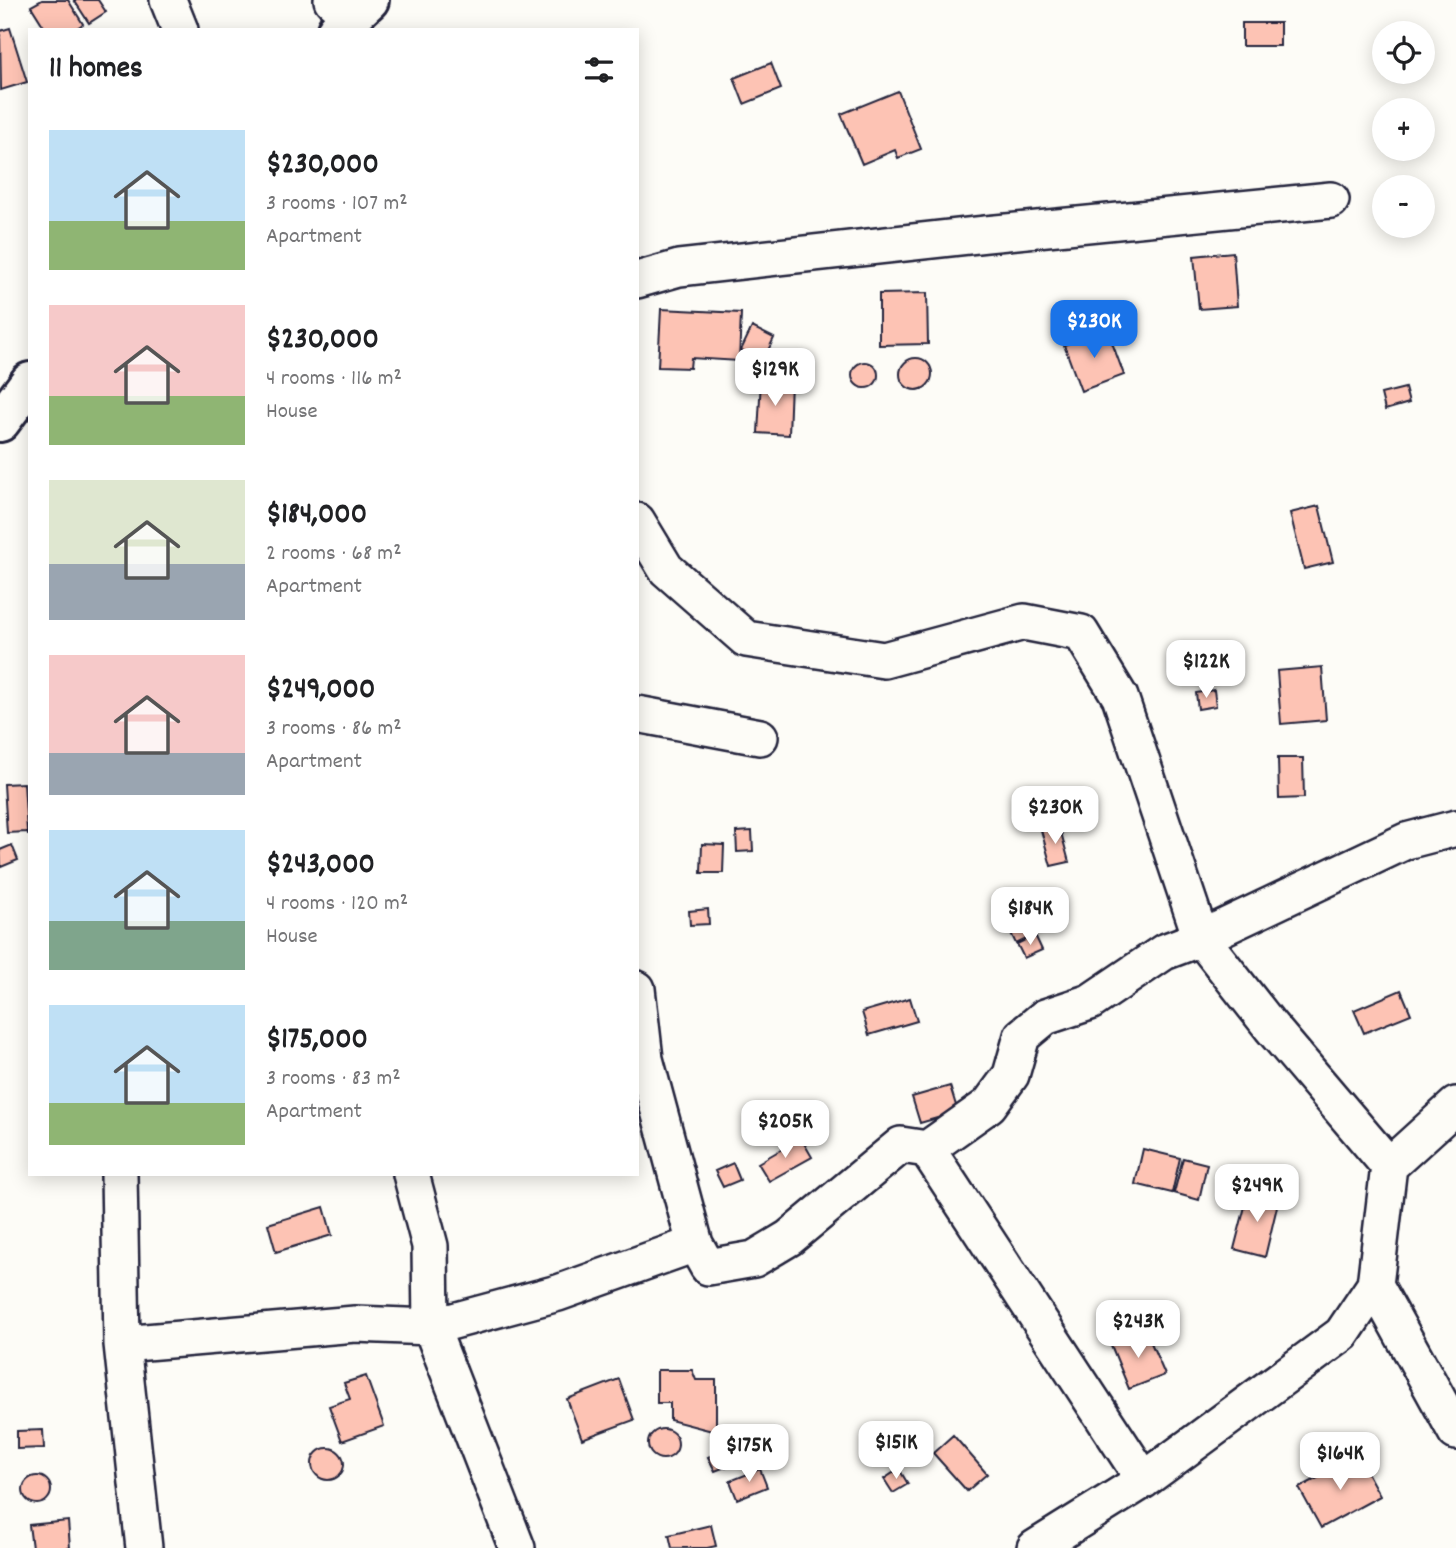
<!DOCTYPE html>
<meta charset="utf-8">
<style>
body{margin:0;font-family:Dekko,sans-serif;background:#f2f2f2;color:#202124;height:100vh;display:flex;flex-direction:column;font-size:26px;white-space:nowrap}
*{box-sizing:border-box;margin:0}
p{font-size:23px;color:#757577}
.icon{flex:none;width:38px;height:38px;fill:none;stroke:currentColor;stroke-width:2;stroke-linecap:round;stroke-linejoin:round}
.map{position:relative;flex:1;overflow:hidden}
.drawer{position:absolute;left:28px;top:28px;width:611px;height:1148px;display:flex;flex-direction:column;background:#fff;border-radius:0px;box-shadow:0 4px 18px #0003}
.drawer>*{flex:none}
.controls{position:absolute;left:1372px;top:21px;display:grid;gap:14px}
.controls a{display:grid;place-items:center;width:63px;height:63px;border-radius:50%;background:#fff;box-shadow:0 4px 18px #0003;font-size:35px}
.price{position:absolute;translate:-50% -60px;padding:0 16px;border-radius:14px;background:#fff;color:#222;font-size:23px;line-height:46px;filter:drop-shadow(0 2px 4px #0008)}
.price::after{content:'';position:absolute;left:50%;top:42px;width:21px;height:16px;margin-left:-10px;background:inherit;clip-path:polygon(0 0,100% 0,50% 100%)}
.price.on{background:#1a73e8;color:#fff}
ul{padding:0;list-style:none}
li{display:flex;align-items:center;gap:21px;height:175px;padding:0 21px}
li span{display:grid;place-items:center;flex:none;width:196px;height:140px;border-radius:0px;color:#555}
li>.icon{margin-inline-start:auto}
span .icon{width:84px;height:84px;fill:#fffc;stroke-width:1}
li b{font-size:30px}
h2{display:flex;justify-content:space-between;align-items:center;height:84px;padding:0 21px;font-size:30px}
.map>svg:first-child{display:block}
.building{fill:#fdc3b4;stroke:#22223b;stroke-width:2}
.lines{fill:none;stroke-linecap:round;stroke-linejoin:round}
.minor-casing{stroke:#22223b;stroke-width:40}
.major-casing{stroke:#22223b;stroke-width:44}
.minor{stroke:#fdfcf7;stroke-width:35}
.major{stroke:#fdfcf7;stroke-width:38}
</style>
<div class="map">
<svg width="1456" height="1548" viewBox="0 0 1456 1548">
<rect width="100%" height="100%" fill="#fdfcf7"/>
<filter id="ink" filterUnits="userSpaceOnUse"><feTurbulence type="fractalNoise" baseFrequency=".0143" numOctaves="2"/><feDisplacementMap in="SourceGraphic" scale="14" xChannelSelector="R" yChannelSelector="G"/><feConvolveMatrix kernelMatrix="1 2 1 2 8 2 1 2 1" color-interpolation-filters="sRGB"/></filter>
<g filter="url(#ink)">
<path class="building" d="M 42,0 L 68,0 L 83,24 L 74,30 L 46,30 L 31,6 Z
M 74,0 L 98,0 L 106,12 L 89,23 Z
M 1242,23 L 1280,23 L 1280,46 L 1242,46 Z
M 10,28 L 27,82 L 1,90 L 0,31 Z
M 771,63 L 781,89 L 744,104 L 734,78 Z
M 898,91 L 921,149 L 898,158 L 895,150 L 862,164 L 841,114 Z
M 1233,252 L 1237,306 L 1199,309 L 1194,256 Z
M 927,293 L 928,344 L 879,345 L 879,294 Z
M 661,309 L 741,313 L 739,361 L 691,358 L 690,368 L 658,367 Z
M 752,327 L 774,338 L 763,361 L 741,350 Z
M 1107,329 L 1124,375 L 1081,391 L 1064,345 Z
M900 374a16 16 0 1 1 32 0a16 16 0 1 1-32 0Z
M852 375a13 13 0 1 1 26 0a13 13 0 1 1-26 0Z
M 761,380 L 791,382 L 789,435 L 758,433 Z
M 1405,388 L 1409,403 L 1385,410 L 1381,394 Z
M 1319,506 L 1333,562 L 1304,569 L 1290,513 Z
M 1322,667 L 1326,720 L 1281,724 L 1277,671 Z
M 1214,690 L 1216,706 L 1198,709 L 1196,693 Z
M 1278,758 L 1303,758 L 1304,798 L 1279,799 Z
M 24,783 L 27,832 L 7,833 L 4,784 Z
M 27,783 L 30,783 L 30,835 L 28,835 Z
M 1059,825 L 1069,862 L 1051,866 L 1041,830 Z
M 752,831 L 753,851 L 737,852 L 736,832 Z
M 702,844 L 724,845 L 723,873 L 701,873 Z
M 12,845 L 18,860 L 1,867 L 0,850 Z
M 708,909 L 709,924 L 690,925 L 689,911 Z
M 1024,911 L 1035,935 L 1016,944 L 1005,920 Z
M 1035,935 L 1042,950 L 1024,958 L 1017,944 Z
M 1401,990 L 1411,1014 L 1364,1033 L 1354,1010 Z
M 910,998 L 917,1021 L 869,1035 L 862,1012 Z
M 950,1086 L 958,1112 L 920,1123 L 912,1097 Z
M 766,1111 L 774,1130 L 755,1138 L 747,1119 Z
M 801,1138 L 812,1157 L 769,1181 L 758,1163 Z
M 1143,1149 L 1180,1158 L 1172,1193 L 1135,1184 Z
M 1183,1158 L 1207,1164 L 1199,1200 L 1174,1193 Z
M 733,1163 L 740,1180 L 723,1187 L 715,1171 Z
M 1249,1191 L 1279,1198 L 1265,1257 L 1234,1249 Z
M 324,1207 L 332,1235 L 276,1252 L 268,1224 Z
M 1146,1331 L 1165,1375 L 1129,1389 L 1111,1345 Z
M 657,1370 L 692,1370 L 696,1380 L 716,1380 L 716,1432 L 670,1420 L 670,1403 L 657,1403 Z
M 366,1376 L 384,1426 L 342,1441 L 329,1406 L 350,1399 L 344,1383 Z
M 619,1379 L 634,1420 L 582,1439 L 567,1399 Z
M648 1444a15 15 0 1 1 30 0a15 15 0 1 1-30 0Z
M 773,1429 L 779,1444 L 762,1451 L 756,1436 Z
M 43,1430 L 44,1448 L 17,1449 L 17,1431 Z
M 953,1435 L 987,1474 L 967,1491 L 933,1453 Z
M 733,1445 L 743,1460 L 715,1471 L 708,1457 Z
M312 1464a16 16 0 1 1 32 0a16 16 0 1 1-32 0Z
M 1358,1456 L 1380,1496 L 1321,1528 L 1299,1488 Z
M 760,1469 L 767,1487 L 737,1499 L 730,1481 Z
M 899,1469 L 908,1484 L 893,1493 L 884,1479 Z
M23 1490a14 14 0 1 1 28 0a14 14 0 1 1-28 0Z
M 68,1521 L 70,1548 L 32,1548 L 29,1525 Z
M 711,1525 L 716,1546 L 707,1548 L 672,1548 L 669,1535 Z"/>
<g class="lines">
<defs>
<path id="minor" d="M 168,0 L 180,30
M 332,0 L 352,17
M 637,280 L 679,268 L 986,234 L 1331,200
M 637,521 L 666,569 L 746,639 L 884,660 L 1024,622 L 1081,633 L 1120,697 L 1201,938 L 1271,1027 L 1389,1166 L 1375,1285 L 1342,1334 L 1144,1480 L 1035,1548
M 637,714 L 760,737
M 637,989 L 645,1059 L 637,1063
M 645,1059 L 695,1244
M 927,1149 L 989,1105 L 1011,1075 L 1022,1036 L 1045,1017 L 1090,1002 L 1164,952 L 1201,938 L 1406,841 L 1456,828
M 1389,1166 L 1456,1105
M 119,1174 L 122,1344 L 144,1548
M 411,1174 L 430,1246 L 431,1327 L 517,1548
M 1375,1285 L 1456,1432
M 122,1344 L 355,1324 L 431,1327 L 558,1293 L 695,1244 L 708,1267 L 754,1259 L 789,1238 L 901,1145 L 927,1149 L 1144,1480"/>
<path id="major" d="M 337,30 L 369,0
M 0,422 L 30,382"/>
</defs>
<use href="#minor" class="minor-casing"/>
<use href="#major" class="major-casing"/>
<use href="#minor" class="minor"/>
<use href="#major" class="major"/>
</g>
</g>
</svg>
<div class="controls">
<a><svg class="icon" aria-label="locate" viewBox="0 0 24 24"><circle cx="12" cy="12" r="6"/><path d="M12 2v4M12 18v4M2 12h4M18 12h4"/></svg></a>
<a>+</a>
<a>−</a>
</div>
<b class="price on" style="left:1094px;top:360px">$230K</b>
<b class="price" style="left:775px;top:408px">$129K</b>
<b class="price" style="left:1206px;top:700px">$122K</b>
<b class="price" style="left:1055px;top:846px">$230K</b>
<b class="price" style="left:1030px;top:947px">$184K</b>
<b class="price" style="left:785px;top:1160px">$205K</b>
<b class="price" style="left:1257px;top:1224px">$249K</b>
<b class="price" style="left:1138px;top:1360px">$243K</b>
<b class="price" style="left:896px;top:1481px">$151K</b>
<b class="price" style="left:749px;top:1484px">$175K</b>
<b class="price" style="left:1340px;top:1492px">$164K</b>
<section class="drawer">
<h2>11 homes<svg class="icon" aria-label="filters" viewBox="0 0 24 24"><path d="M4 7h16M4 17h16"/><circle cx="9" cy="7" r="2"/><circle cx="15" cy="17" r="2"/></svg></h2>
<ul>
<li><span style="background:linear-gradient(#bfe0f5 65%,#8fb573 0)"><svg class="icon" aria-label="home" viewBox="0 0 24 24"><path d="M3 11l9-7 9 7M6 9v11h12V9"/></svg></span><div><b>$230,000</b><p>3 rooms · 107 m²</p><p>Apartment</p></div></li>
<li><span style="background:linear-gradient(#f6c9c9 65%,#8fb573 0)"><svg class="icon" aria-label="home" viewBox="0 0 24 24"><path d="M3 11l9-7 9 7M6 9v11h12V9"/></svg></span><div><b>$230,000</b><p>4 rooms · 116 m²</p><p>House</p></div></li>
<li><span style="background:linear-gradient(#dfe7d0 60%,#9aa5b1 0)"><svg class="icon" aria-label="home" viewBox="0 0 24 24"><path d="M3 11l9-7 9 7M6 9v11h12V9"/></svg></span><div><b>$184,000</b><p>2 rooms · 68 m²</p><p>Apartment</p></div></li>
<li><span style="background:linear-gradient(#f6c9c9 70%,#9aa5b1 0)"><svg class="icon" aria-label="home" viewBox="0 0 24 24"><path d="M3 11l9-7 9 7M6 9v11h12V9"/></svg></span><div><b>$249,000</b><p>3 rooms · 86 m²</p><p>Apartment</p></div></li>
<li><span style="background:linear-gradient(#bfe0f5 65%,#7fa58c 0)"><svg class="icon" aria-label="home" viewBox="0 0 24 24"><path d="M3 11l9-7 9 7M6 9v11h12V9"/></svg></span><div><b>$243,000</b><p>4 rooms · 120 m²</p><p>House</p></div></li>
<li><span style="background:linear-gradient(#bfe0f5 70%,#8fb573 0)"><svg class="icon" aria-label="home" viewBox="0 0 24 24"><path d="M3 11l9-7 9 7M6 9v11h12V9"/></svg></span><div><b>$175,000</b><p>3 rooms · 83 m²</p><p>Apartment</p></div></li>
</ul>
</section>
</div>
